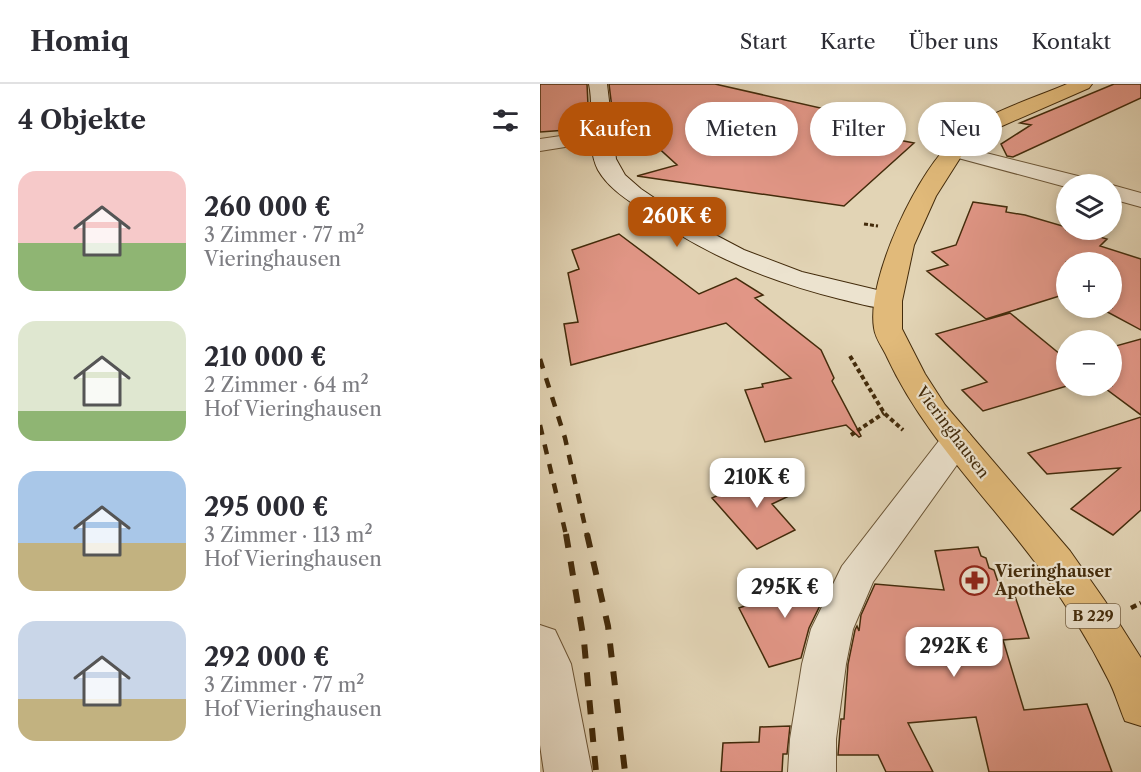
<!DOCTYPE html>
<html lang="de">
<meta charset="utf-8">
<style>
body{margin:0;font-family:"Libre Caslon Text",serif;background:#f7f7f7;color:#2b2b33;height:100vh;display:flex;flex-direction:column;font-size:22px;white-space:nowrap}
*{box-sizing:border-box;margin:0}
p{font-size:20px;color:#7c7c81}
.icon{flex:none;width:33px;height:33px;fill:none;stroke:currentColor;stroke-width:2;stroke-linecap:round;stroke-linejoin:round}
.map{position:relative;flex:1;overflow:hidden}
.details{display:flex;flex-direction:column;background:#fff;width:540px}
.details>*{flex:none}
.hud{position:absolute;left:18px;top:18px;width:492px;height:54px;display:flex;gap:12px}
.controls{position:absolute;left:516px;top:90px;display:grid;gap:12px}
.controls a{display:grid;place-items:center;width:66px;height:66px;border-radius:50%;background:#fff;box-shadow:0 3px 9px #0003;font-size:30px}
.price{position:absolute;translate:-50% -51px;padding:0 14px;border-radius:12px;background:#fff;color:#222;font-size:20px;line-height:39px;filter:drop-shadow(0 2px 3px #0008)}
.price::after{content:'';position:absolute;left:50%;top:36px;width:18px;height:14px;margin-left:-9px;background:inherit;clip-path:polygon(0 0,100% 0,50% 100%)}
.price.active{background:#b45309;color:#fff}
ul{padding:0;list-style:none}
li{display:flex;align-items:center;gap:18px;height:150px;padding:0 18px}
li span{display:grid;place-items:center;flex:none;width:168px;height:120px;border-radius:18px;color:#555}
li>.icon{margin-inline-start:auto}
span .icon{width:72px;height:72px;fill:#fffc;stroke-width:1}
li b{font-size:26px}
h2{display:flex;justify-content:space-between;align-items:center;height:72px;padding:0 18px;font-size:26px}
.tag{padding:0 21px;border-radius:27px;background:#fff;box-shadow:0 3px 9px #0003;font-size:21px;line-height:54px}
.tag.active{background:#b45309;color:#fff}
header{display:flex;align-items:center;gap:36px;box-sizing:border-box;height:84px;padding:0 30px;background:#fff;border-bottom:2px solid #e1e1e2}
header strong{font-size:28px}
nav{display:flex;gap:33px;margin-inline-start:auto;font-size:21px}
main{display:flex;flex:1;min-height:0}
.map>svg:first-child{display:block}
.building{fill:#e19686;stroke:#432b0b;stroke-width:1.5}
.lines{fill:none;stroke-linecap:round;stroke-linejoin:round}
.minor-casing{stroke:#6b5536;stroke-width:2}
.secondary-casing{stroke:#432b0b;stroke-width:2}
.primary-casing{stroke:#432b0b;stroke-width:2}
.path-far2{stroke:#432b0b;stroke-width:3;stroke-dasharray:4 2;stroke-linecap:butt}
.path-far1{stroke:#432b0b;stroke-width:4;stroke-dasharray:4.5 3;stroke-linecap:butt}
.path{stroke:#432b0b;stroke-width:4.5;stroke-dasharray:6 4;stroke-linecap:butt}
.minor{fill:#ece3cf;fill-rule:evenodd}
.secondary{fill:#ece3cf;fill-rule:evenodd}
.primary{fill:#e1ba7a;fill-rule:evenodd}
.rail-far1{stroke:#432b0b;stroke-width:4.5;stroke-dasharray:10 10;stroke-linecap:butt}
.rail{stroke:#432b0b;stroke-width:6;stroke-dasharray:14 14;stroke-linecap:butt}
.labels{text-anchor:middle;stroke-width:4.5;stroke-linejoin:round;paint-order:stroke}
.shield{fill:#ece3cf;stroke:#766246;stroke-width:1.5}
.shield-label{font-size:15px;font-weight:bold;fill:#432b0b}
.street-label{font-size:16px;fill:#432b0b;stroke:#ece3cf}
.poi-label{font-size:16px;font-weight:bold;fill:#432b0b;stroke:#ece3cf;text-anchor:start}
</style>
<header>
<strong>Homiq</strong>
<nav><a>Start</a><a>Karte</a><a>Über uns</a><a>Kontakt</a></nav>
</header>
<main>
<section class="details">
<h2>4 Objekte<svg class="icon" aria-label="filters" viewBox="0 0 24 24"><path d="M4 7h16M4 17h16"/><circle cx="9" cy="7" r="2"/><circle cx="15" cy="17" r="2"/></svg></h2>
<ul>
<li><span style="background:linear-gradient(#f6c9c9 60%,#8fb573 0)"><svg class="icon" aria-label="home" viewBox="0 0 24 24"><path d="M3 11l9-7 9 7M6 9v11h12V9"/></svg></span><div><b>260 000 €</b><p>3 Zimmer · 77 m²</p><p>Vieringhausen</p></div></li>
<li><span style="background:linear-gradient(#dfe7d0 75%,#8fb573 0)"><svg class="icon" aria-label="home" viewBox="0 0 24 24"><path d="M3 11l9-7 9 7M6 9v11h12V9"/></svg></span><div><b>210 000 €</b><p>2 Zimmer · 64 m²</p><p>Hof Vieringhausen</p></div></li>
<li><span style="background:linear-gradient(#a9c7e8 60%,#c2b280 0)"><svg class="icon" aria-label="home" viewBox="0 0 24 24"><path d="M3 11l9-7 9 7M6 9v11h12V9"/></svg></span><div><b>295 000 €</b><p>3 Zimmer · 113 m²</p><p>Hof Vieringhausen</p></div></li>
<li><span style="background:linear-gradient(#c9d6e8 65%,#c2b280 0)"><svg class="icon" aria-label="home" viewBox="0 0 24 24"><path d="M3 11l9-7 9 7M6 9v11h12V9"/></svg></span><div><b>292 000 €</b><p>3 Zimmer · 77 m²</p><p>Hof Vieringhausen</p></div></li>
</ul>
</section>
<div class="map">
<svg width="601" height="688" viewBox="0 0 601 688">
<rect width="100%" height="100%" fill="#e2d4b5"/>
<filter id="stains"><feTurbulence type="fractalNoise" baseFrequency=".00333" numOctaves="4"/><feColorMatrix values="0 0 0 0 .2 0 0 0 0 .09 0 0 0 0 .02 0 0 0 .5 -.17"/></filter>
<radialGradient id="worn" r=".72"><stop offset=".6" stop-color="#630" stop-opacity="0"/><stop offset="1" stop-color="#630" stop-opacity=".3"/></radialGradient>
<path class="building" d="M 0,0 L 47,0 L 49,42 L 40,43 L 40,45 L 0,48 Z
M 69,0 L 175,0 L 307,30 L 286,42 L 374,59 L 304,122 L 97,92 L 137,81 L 91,39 L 74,40 Z
M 574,0 L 601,0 L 601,14 L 473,73 L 467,72 L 461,60 L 491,41 L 480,39 Z
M 433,118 L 467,123 L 466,128 L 485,131 L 526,143 L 526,146 L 536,146 L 567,155 L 560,162 L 601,175 L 601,246 L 560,224 L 572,224 L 572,178 L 526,178 L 526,210 L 446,235 L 387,187 L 408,181 L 392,168 L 416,161 Z
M 79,150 L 159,210 L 196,194 L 223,211 L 215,214 L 281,266 L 294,294 L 292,297 L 321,352 L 319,353 L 306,341 L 225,358 L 205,306 L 223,303 L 222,300 L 251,294 L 186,239 L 31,281 L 24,240 L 38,238 L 28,189 L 39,185 L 32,166 Z
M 470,229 L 526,275 L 527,302 L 443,327 L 422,306 L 447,298 L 396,250 Z
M 601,255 L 601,331 L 562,302 L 572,302 L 572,263 Z
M 601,333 L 601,426 L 573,451 L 531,425 L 580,384 L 507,390 L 488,369 Z
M 230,387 L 249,412 L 232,420 L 255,446 L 217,465 L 172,414 Z
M 438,463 L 441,472 L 446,474 L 449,484 L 454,486 L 462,510 L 474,509 L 489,554 L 463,556 L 484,626 L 547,620 L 572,688 L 449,688 L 436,633 L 368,639 L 393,688 L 346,688 L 338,671 L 298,671 L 301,635 L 304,635 L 308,580 L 315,546 L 317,542 L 319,547 L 321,531 L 335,500 L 404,506 L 395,467 Z
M 282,489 L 290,501 L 269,544 L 261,574 L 229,583 L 199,524 L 216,518 L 214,515 Z
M 250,642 L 247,670 L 243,670 L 242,688 L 181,688 L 183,659 L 219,658 L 220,643 Z"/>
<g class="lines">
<defs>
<path id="minor" d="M 62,46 L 69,48 L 72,52 L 69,56 L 0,67 L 0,55 Z
M 414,61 L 550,95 L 553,100 L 526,100 L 526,103 L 407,71 L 403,67 L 407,63 Z
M 572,101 L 601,109 L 601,123 L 572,115 Z
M 417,346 L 429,349 L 434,357 L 333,498 L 313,545 L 306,580 L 296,655 L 296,688 L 248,688 L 250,655 L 262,580 L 271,545 L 302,482 L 405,349 Z
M 0,541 L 15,546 L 31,580 L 52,688 L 4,688 L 0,661 Z"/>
<path id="secondary" d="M 49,0 L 67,0 L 76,75 L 85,91 L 101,105 L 147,136 L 204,166 L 262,188 L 358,211 L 362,217 L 358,223 C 340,227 318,219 300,215 C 228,197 165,171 105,128 C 88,116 69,105 58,86 C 45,60 55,28 49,0 Z"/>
<path id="primary" d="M 527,0 L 552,0 L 549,4 L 462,42 L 432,60 L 422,71 L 396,112 L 374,161 L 362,217 L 362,245 L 385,290 L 405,321 L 530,467 L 565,517 L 601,574 L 601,642 L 585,637 C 579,623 575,608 568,595 C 549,557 526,520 501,486 C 450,416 384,353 347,273 C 343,264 335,254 334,244 C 326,195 379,83 417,53 C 447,28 492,15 527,0 Z"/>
</defs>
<use href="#minor" class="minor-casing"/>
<use href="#secondary" class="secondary-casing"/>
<use href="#primary" class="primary-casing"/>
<path class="path-far2" d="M 324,140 L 338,142"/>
<path class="path-far1" d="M 310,272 L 344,329 L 363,346
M 311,351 L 344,329"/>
<path class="path" d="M 591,524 L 601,519"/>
<use href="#minor" class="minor"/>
<use href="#secondary" class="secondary"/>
<use href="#primary" class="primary"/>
<path class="rail-far1" d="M 0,275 L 25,354 L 47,451
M 0,341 L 26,451"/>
<path class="rail" d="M 26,450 L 44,557 L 56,688
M 47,450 L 68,542 L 85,688"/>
</g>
<defs>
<symbol id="pharmacy-ring" viewBox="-11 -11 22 22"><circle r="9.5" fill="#ece3cf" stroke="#8f2418" stroke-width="1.5"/><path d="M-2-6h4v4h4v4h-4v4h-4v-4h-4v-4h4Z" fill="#8f2418"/></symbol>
</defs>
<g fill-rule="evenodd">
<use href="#pharmacy-ring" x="418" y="480" width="33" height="33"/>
</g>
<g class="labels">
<rect class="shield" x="526" y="520" width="54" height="24" rx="4.5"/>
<g class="shield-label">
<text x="553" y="537">B 229</text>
</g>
<g class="street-label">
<text transform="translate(413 348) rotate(53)" y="6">Vieringhausen</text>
</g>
<g class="poi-label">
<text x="455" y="493">Vieringhauser<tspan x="455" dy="18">Apotheke</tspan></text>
</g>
</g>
<rect width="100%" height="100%" filter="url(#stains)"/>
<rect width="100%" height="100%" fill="url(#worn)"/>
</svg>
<div class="controls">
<a><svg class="icon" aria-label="layers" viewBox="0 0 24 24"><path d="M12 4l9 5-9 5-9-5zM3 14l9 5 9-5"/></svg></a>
<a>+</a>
<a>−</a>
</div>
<b class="price active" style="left:137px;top:164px">260K €</b>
<b class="price" style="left:217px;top:425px">210K €</b>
<b class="price" style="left:245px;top:535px">295K €</b>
<b class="price" style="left:414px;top:594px">292K €</b>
<div class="hud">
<a class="tag active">Kaufen</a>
<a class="tag">Mieten</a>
<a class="tag">Filter</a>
<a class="tag">Neu</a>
</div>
</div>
</main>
